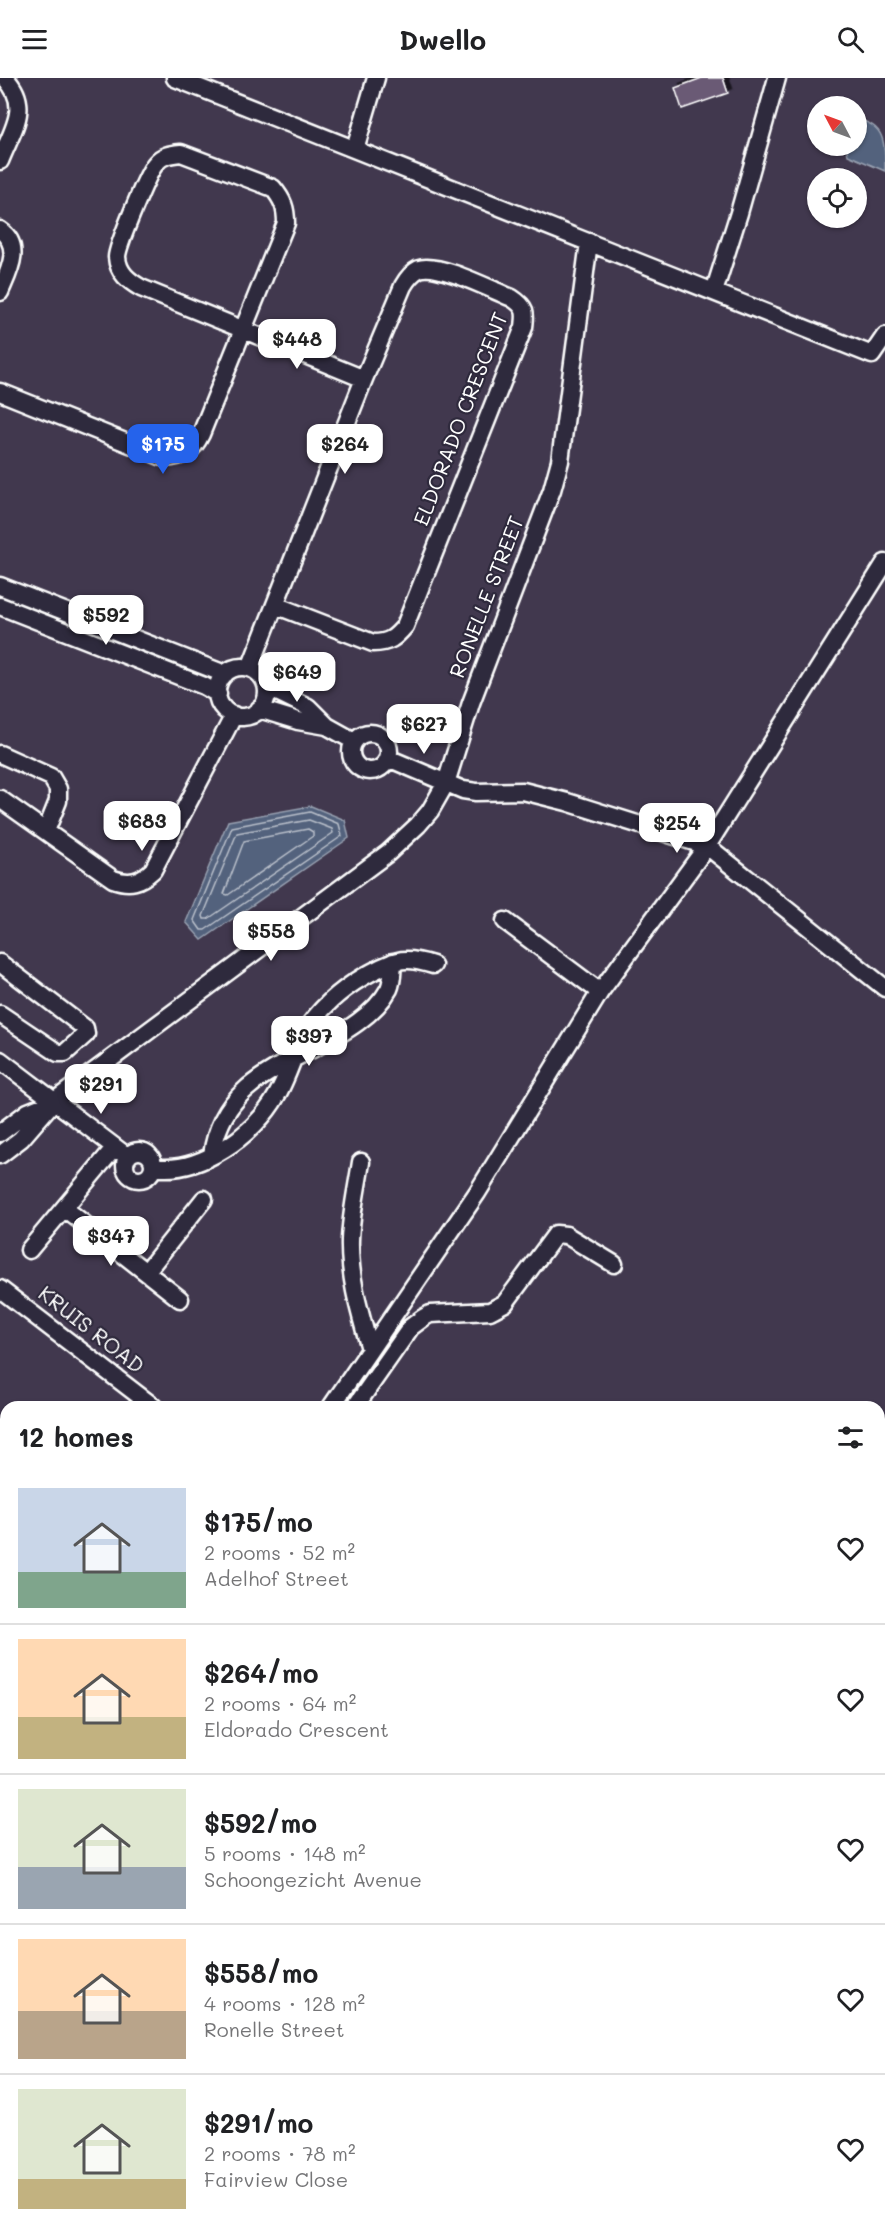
<!DOCTYPE html>
<meta charset="utf-8">
<style>
body{margin:0;font-family:Mali,sans-serif;background:#f2f2f2;color:#202124;height:100vh;display:flex;flex-direction:column;font-size:22px;white-space:nowrap}
*{box-sizing:border-box;margin:0}
p{font-size:20px;color:#757577}
.icon{flex:none;width:33px;height:33px;fill:none;stroke:currentColor;stroke-width:2;stroke-linecap:round;stroke-linejoin:round}
.map{position:relative;flex:1;overflow:hidden}
.side{position:absolute;left:0px;top:1323px;width:885px;height:834px;display:flex;flex-direction:column;background:#fff;border-radius:18px 18px 0 0;box-shadow:0 2px 4px #0004}
.side>*{flex:none}
.needle{width:39px;rotate:311deg}
.tools{position:absolute;left:807px;top:18px;display:grid;gap:12px}
.tools a{display:grid;place-items:center;width:60px;height:60px;border-radius:50%;background:#fff;box-shadow:0 2px 4px #0004;font-size:30px}
.price{position:absolute;translate:-50% -51px;padding:0 14px;border-radius:12px;background:#fff;color:#222;font-size:20px;line-height:39px;filter:drop-shadow(0 2px 3px #0008)}
.price::after{content:'';position:absolute;left:50%;top:36px;width:18px;height:14px;margin-left:-9px;background:inherit;clip-path:polygon(0 0,100% 0,50% 100%)}
.price.on{background:#2563eb;color:#fff}
ul{padding:0;list-style:none}
li{display:flex;align-items:center;gap:18px;height:150px;padding:0 18px}
li+li{border-top:2px solid #e0e0e0}
li span{display:grid;place-items:center;flex:none;width:168px;height:120px;border-radius:0px;color:#555}
li>.icon{margin-inline-start:auto}
span .icon{width:72px;height:72px;fill:#fffc;stroke-width:1}
li b{font-size:26px}
h2{display:flex;justify-content:space-between;align-items:center;height:72px;padding:0 18px;font-size:26px}
header{display:flex;justify-content:space-between;align-items:center;height:78px;padding:0 18px;background:#fff;font-size:27px;font-weight:800}
.map>svg:first-child{display:block}
.green{fill:#566860;stroke:#aab4b0;stroke-width:1.5}
.water{fill:#53627d;stroke:#98a1b1;stroke-width:1.5}
.lines{fill:none;stroke-linecap:round;stroke-linejoin:round}
.shore{stroke:#bac0cb;stroke-width:1.5}
.building{fill:#6a5a75;stroke:#fff;stroke-width:1.5;filter:url(#shadow)}
.minor-casing{stroke:#fff;stroke-width:21}
.major-casing{stroke:#fff;stroke-width:26}
.path{stroke:#fff;stroke-width:3;stroke-dasharray:1.5 4.5;stroke-linecap:butt}
.minor{stroke:#2f2a3d;stroke-width:16}
.major{stroke:#2f2a3d;stroke-width:21}
.labels{text-anchor:middle;stroke-width:4.5;stroke-linejoin:round;paint-order:stroke}
.street-label{font-size:21px;fill:#fff;stroke:#2f2a3d}
</style>
<header><svg class="icon" aria-label="menu" viewBox="0 0 24 24"><path d="M4 6h16M4 12h16M4 18h16"/></svg>Dwello<svg class="icon" aria-label="search" viewBox="0 0 24 24"><circle cx="10" cy="10" r="6"/><path d="M15 15l6 6"/></svg></header>
<div class="map">
<svg width="885" height="2157" viewBox="0 0 885 2157">
<defs>
<filter id="shadow"><feDropShadow dx="4.5" dy="-4.5" stdDeviation="0" flood-color="#0009"/></filter>
</defs>
<rect width="100%" height="100%" fill="#41384e"/>
<filter id="ink" filterUnits="userSpaceOnUse"><feTurbulence type="fractalNoise" baseFrequency=".0167" numOctaves="2"/><feDisplacementMap in="SourceGraphic" scale="12" xChannelSelector="R" yChannelSelector="G"/><feConvolveMatrix kernelMatrix="1 2 1 2 8 2 1 2 1" color-interpolation-filters="sRGB"/></filter>
<g filter="url(#ink)">
<path class="green" d="M 0,1882 L 6,1888 L 6,2013 L 0,2005 Z
M 885,1970 L 885,2157 L 754,2157 L 758,2151 L 879,2151 L 879,1973 Z
M 80,2151 L 167,2151 L 170,2157 L 83,2157 Z"/>
<path class="water" d="M 857,42 C 885,46 885,65 885,93 L 848,77 L 846,68 L 856,68 Z
M 311,728 L 345,742 L 349,760 L 202,862 L 186,844 L 228,743 Z
M 885,2113 L 885,2157 L 865,2157 L 866,2151 L 879,2151 L 879,2119 Z"/>
<g class="lines">
<path class="shore" d="M 310,734 L 339,746 L 342,758 L 205,852 L 201,852 L 194,842 L 232,749 Z
M 309,742 L 332,751 L 333,755 L 208,841 L 204,841 L 203,838 L 237,755 Z
M 308,751 L 313,754 L 313,758 L 228,817 L 224,816 L 244,763 Z"/>
</g>
<path class="building" d="M 702,0 L 723,0 L 728,15 L 682,31 L 675,10 Z"/>
<g class="lines">
<defs>
<path id="minor" d="M 175,0 L 872,277 L 885,258
M 355,71 L 376,0
M 0,83 C 12,52 32,28 5,0
M 0,152 C 23,168 9,193 0,214
M 714,214 L 739,135 L 777,0
M 0,314 L 165,380 C 183,379 193,373 201,356 L 286,145 C 286,130 283,122 273,110 L 181,75 C 171,76 162,77 156,85 C 148,93 117,169 117,179 C 118,195 129,203 141,210 L 364,301
M 0,508 L 225,596
M 0,528 L 204,608 L 218,616
M217 614a25 25 0 1 1 50 0a25 25 0 1 1-50 0Z
M 250,590 L 364,301 L 403,208 C 407,201 411,195 419,191 C 438,184 492,212 512,220 C 526,229 526,234 524,249 L 405,548 C 395,560 389,565 373,565 L 275,527
M 267,609 L 308,629 L 327,648 L 354,663
M 259,631 L 298,643 L 327,648
M351 674a19 19 0 1 1 38 0a19 19 0 1 1-38 0Z
M 0,676 L 51,699 L 58,711 L 58,723 L 46,753
M 388,680 L 463,712 L 476,714 L 523,713 L 567,724 L 707,768 L 885,910
M 0,721 L 113,801 C 130,807 140,804 153,792 L 234,637
M 0,885 L 85,950 L 86,956 L 65,975 L 58,975 L 0,936
M 600,914 L 707,768 L 885,485
M 0,982 L 128,1079
M 0,1055 L 28,1034 L 50,1025
M125 1087a14 14 0 1 1 28 0a14 14 0 1 1-28 0Z
M 0,1077 L 21,1061 L 53,1024 L 388,775 L 418,747 L 430,733 L 446,705 L 471,625 L 552,412 L 560,383 L 589,164
M 212,1077 C 223,994 301,986 358,944 C 369,936 382,924 389,911 C 393,902 392,893 393,884
M 361,1084 C 357,1110 351,1136 350,1162 C 349,1200 360,1235 370,1271
M 153,1089 C 199,1097 255,1057 277,1017 C 290,995 295,968 310,946 C 327,923 347,907 372,894 C 397,881 406,878 433,887
M 64,1130 L 180,1221
M 29,1172 L 115,1069
M 146,1194 L 204,1121
M 0,1211 L 154,1329
M 331,1329 L 477,1115 L 600,914 L 505,843
M 355,1329 L 411,1249 L 423,1240 L 430,1236 L 490,1233 L 505,1225 L 556,1156 L 566,1157 L 614,1186
M 0,1463 L 6,1459
M 0,1497 L 6,1503
M 0,1607 L 6,1603
M 0,1808 L 6,1803
M 0,1871 L 6,1877
M 879,1921 L 885,1927
M 0,2147 L 10,2157
M 156,2151 L 159,2157
M 177,2151 L 180,2157
M 399,2157 L 411,2151"/>
<path id="major" d="M 879,1896 L 885,1887
M 716,2157 L 720,2151"/>
</defs>
<use href="#minor" class="minor-casing"/>
<use href="#major" class="major-casing"/>
<path class="path" d="M 0,1979 L 6,1979
M 665,2157 L 669,2151"/>
<use href="#minor" class="minor"/>
<use href="#major" class="major"/>
</g>
</g>
<g class="labels">
<g class="street-label">
<text transform="translate(461 341) rotate(-69)" y="7">ELDORADO CRESCENT</text>
<text transform="translate(487 519) rotate(-69)" y="7">RONELLE STREET</text>
<text transform="translate(91 1252) rotate(38)" y="7">KRUIS ROAD</text>
</g>
</g>
</svg>
<div class="tools">
<a><svg class="needle" viewBox="-14 -14 28 28"><path d="M0-13l5 13h-10z" fill="#e53935"/><path d="M0 13l5-13h-10z" fill="#757577"/></svg></a>
<a><svg class="icon" aria-label="locate" viewBox="0 0 24 24"><circle cx="12" cy="12" r="6"/><path d="M12 2v4M12 18v4M2 12h4M18 12h4"/></svg></a>
</div>
<b class="price" style="left:297px;top:292px">$448</b>
<b class="price on" style="left:163px;top:397px">$175</b>
<b class="price" style="left:345px;top:397px">$264</b>
<b class="price" style="left:106px;top:568px">$592</b>
<b class="price" style="left:297px;top:625px">$649</b>
<b class="price" style="left:424px;top:677px">$627</b>
<b class="price" style="left:142px;top:774px">$683</b>
<b class="price" style="left:677px;top:776px">$254</b>
<b class="price" style="left:271px;top:884px">$558</b>
<b class="price" style="left:309px;top:989px">$397</b>
<b class="price" style="left:101px;top:1037px">$291</b>
<b class="price" style="left:111px;top:1189px">$347</b>
<section class="side">
<h2>12 homes<svg class="icon" aria-label="filters" viewBox="0 0 24 24"><path d="M4 7h16M4 17h16"/><circle cx="9" cy="7" r="2"/><circle cx="15" cy="17" r="2"/></svg></h2>
<ul>
<li><span style="background:linear-gradient(#c9d6e8 70%,#7fa58c 0)"><svg class="icon" aria-label="home" viewBox="0 0 24 24"><path d="M3 11l9-7 9 7M6 9v11h12V9"/></svg></span><div><b>$175/mo</b><p>2 rooms · 52 m²</p><p>Adelhof Street</p></div><svg class="icon" aria-label="heart" viewBox="0 0 24 24"><path d="M12 20l-8-8c-3-5 5-10 8-4 3-6 11-1 8 4z"/></svg></li>
<li><span style="background:linear-gradient(#ffd9b3 65%,#c2b280 0)"><svg class="icon" aria-label="home" viewBox="0 0 24 24"><path d="M3 11l9-7 9 7M6 9v11h12V9"/></svg></span><div><b>$264/mo</b><p>2 rooms · 64 m²</p><p>Eldorado Crescent</p></div><svg class="icon" aria-label="heart" viewBox="0 0 24 24"><path d="M12 20l-8-8c-3-5 5-10 8-4 3-6 11-1 8 4z"/></svg></li>
<li><span style="background:linear-gradient(#dfe7d0 65%,#9aa5b1 0)"><svg class="icon" aria-label="home" viewBox="0 0 24 24"><path d="M3 11l9-7 9 7M6 9v11h12V9"/></svg></span><div><b>$592/mo</b><p>5 rooms · 148 m²</p><p>Schoongezicht Avenue</p></div><svg class="icon" aria-label="heart" viewBox="0 0 24 24"><path d="M12 20l-8-8c-3-5 5-10 8-4 3-6 11-1 8 4z"/></svg></li>
<li><span style="background:linear-gradient(#ffd9b3 60%,#b9a48a 0)"><svg class="icon" aria-label="home" viewBox="0 0 24 24"><path d="M3 11l9-7 9 7M6 9v11h12V9"/></svg></span><div><b>$558/mo</b><p>4 rooms · 128 m²</p><p>Ronelle Street</p></div><svg class="icon" aria-label="heart" viewBox="0 0 24 24"><path d="M12 20l-8-8c-3-5 5-10 8-4 3-6 11-1 8 4z"/></svg></li>
<li><span style="background:linear-gradient(#dfe7d0 75%,#c2b280 0)"><svg class="icon" aria-label="home" viewBox="0 0 24 24"><path d="M3 11l9-7 9 7M6 9v11h12V9"/></svg></span><div><b>$291/mo</b><p>2 rooms · 78 m²</p><p>Fairview Close</p></div><svg class="icon" aria-label="heart" viewBox="0 0 24 24"><path d="M12 20l-8-8c-3-5 5-10 8-4 3-6 11-1 8 4z"/></svg></li>
</ul>
</section>
</div>
